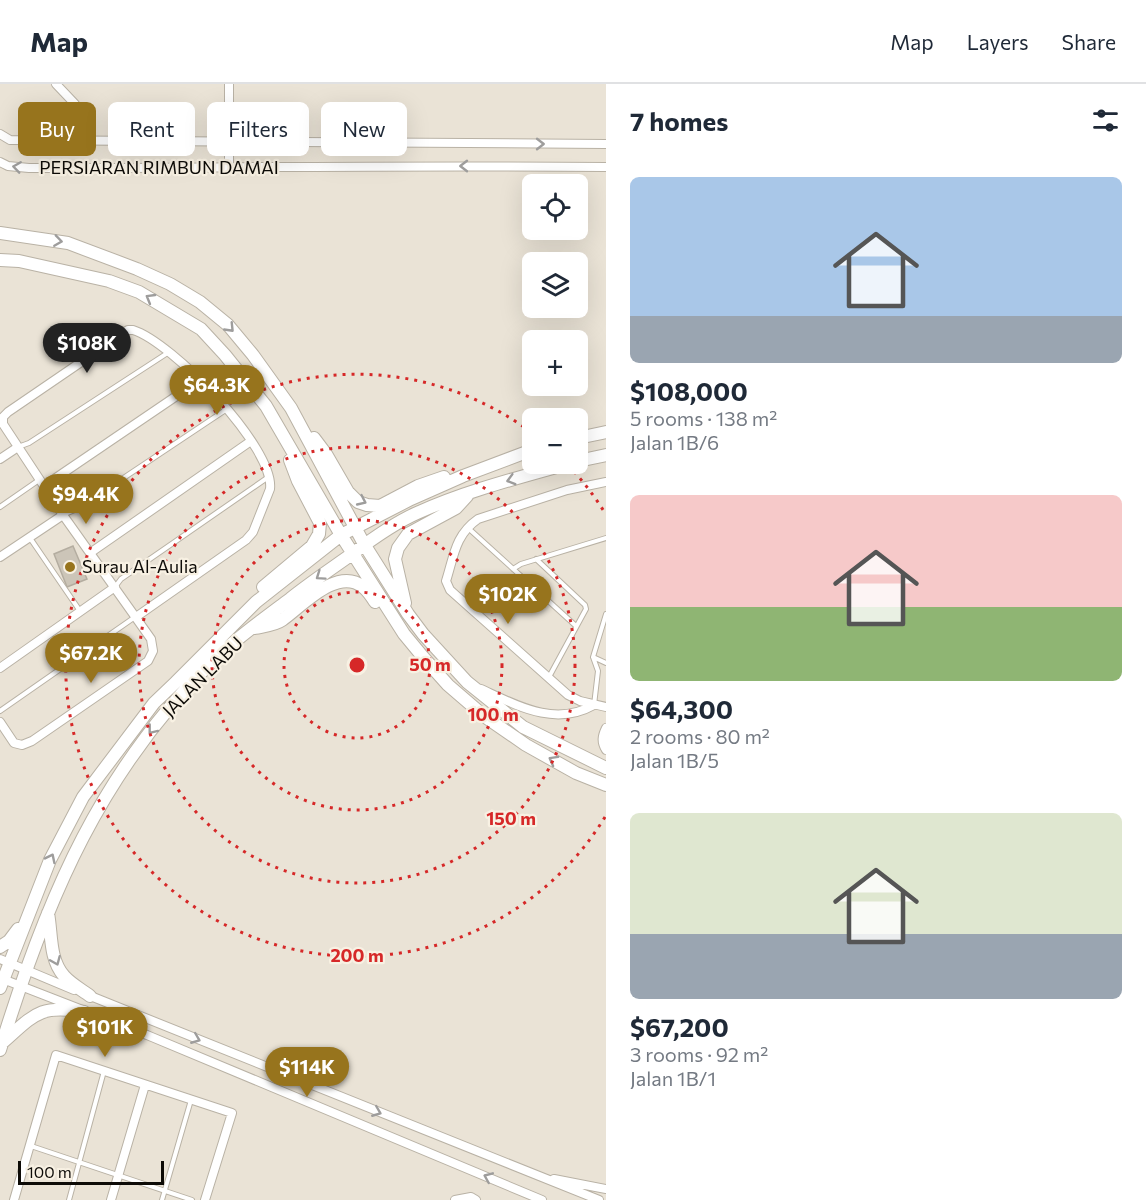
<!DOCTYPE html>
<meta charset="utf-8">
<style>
body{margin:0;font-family:Commissioner,sans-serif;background:#f6f6f7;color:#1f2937;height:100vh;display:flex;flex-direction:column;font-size:22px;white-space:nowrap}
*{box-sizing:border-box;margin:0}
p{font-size:20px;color:#747a83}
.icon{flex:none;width:33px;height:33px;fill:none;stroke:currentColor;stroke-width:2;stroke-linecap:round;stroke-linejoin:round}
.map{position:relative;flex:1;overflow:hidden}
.details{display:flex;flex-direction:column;background:#fff;width:540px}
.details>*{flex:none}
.banner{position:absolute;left:18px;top:18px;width:498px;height:54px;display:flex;gap:12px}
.fabs{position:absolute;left:522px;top:90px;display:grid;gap:12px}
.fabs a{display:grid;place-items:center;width:66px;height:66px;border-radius:9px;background:#fff;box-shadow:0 6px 24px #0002;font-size:30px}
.scale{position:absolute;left:18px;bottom:15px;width:146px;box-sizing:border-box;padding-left:6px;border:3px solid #0d0b07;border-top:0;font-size:16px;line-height:21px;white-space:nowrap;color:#0d0b07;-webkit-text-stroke:4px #f8f1e3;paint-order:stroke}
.price{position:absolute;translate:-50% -51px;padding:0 14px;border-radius:21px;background:#97741d;color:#fff;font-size:20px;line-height:39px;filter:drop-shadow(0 2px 3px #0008)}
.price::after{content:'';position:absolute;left:50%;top:36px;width:18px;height:14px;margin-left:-9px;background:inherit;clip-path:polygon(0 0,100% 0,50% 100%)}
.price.on{background:#222;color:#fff}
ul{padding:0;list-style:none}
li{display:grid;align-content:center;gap:12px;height:318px;padding:0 24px}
li span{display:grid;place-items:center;height:186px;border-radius:9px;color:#555}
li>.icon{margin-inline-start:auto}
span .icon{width:108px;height:108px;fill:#fffc;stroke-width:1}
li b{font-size:26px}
h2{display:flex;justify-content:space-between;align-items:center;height:72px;padding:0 24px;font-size:26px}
.pill{padding:0 21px;border-radius:9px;background:#fff;box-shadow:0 6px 24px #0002;font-size:21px;line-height:54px}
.pill.on{background:#97741d;color:#fff}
header{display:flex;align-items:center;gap:36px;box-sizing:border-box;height:84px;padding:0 30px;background:#fff;border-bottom:2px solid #e0e1e3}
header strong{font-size:28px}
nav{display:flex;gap:33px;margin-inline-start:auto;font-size:21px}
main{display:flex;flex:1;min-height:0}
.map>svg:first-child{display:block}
.building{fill:#ccc5b8;stroke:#b4ada0;stroke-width:1.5}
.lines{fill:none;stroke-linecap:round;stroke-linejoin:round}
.service-casing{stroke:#b9b2a5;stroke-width:6}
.minor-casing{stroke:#b9b2a5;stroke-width:10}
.primary-casing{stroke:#b9b2a5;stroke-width:14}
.service{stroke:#fff;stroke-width:4}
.minor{stroke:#fff;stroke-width:8}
.primary{stroke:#fff;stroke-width:12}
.oneway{stroke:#9e9d9c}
.ring{fill:none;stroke:#d62828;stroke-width:3;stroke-dasharray:3 6}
.poi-dot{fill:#97741d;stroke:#f8f1e3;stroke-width:2}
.labels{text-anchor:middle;stroke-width:4.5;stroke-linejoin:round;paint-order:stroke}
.street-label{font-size:18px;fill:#0d0b07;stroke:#f8f1e3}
.poi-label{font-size:18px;fill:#0d0b07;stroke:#f8f1e3;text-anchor:start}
.centre{fill:#d62828;stroke:#f8f1e3;stroke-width:3}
.ring-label{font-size:18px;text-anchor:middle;font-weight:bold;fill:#d62828;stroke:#f8f1e3;stroke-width:4.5;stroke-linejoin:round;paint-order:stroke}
</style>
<header>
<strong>Map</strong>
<nav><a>Map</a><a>Layers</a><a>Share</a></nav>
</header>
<main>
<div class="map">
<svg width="606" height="1116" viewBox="0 0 606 1116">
<rect width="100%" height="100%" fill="#eae3d6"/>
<path class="building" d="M 73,462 L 87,495 L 67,503 L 54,470 Z"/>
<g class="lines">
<defs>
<path id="service" d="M 18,363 L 29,359 L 169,268
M 0,423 L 39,396
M 63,431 L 77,425 L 227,325
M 467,443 L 576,542
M 30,454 L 80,527
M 536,475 L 585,521 L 586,525 L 549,593
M 513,485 L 521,480 L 606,454
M 115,503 L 121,495 L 267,394
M 593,573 L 606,579
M 594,621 L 598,587 L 593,573 L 606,530
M 0,627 L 135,533
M 31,1062 L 192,1116
M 69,1116 L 104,987
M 162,1116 L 191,1016"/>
<path id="minor" d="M 56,0 L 75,20
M 0,50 L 10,56 L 606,60
M 0,78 L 8,82 L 29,84 C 221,84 414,81 606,83
M 229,84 L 229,0
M 0,375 L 18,363
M 606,398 L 567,406 L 478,435 C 455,451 454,472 446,497 L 450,506 L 568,611 L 580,617 L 606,623
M 44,402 L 200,296
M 90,469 L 251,357
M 0,473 L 63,431
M 0,584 L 115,503
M 481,605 C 518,622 555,643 594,621
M 0,638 L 14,659 L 22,661 L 32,657 L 148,577 L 153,567 L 151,555 L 63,431 L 3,340 L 3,333 L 8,328 L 128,246 L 133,246 C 172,258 275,364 270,405 L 253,448 L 246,456 L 136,533
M 606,644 C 602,652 601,658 606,666
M 0,875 L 74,906
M 0,894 L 147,951 L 542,1116
M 88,911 L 599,1116
M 554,1095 L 606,1105
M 14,1116 L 56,971 L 232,1029 L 205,1116
M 111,1116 L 145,1001
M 455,1116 L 471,1113 L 476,1116"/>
<path id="primary" d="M 0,149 L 68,159 L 137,185 L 170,200 L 200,218 L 228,241 L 253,271 L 291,324 L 364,460 L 408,530 L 423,550 L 467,598 L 523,643 L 606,684
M 0,176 L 19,177 L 109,197 L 139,208 L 201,245 L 225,271 L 266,322 L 341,451 L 404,550 L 423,573 L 448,601 L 484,632 L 526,661 L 576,689 L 606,701
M 314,354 L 326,370 L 348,408 L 358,418 L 367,421 L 380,422 L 418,402 L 444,393
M 578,354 L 606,348
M 578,377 L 606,371
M 263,503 L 312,462 L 319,450 L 320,439 L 298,397 L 290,376
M 405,519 L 395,475 L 398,464 L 408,450 L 456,424 L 467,412
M 255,544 C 264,542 275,541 282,536 C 301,523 337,482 363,503 C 368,507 372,513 375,518
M 48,829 C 52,850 49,875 64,892 C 71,900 82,906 90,912
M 0,863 L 9,857 L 18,845
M 0,904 L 50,776 L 83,713 L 154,619 L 176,598 L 256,518 L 341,451 L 411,415 L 463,392 L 532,366
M 2,959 C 34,931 39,920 84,928
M 0,966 C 46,815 102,682 219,571 C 241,551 266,533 290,515 C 310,499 331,485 352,470 C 372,455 394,439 417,429 C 466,407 517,394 567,380"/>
</defs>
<use href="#service" class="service-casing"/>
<use href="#minor" class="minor-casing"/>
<use href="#primary" class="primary-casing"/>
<use href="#service" class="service"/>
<use href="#minor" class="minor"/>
<use href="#primary" class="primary"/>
</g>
<defs><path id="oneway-chevron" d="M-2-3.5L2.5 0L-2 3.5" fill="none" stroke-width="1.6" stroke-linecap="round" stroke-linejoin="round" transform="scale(1.5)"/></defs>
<g class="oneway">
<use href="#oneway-chevron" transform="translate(540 60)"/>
<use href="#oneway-chevron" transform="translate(464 82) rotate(-180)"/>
<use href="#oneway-chevron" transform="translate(17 83) rotate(-172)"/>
<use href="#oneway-chevron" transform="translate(58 157) rotate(8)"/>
<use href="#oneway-chevron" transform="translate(150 214) rotate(-150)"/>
<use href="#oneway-chevron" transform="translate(230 244) rotate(46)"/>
<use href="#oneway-chevron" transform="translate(511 396) rotate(164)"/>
<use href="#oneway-chevron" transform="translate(362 417) rotate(25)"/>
<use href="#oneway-chevron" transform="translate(320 492) rotate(145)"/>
<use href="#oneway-chevron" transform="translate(152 646) rotate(128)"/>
<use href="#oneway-chevron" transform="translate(553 676) rotate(-151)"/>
<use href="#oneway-chevron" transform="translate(51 774) rotate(-64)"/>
<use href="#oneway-chevron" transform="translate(56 877) rotate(67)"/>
<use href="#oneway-chevron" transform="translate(196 955) rotate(22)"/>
<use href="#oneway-chevron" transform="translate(377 1028) rotate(22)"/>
<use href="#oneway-chevron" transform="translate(488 1093) rotate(-157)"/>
</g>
<g class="ring">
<circle cx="357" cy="581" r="73"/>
<circle cx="357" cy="581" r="145"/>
<circle cx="357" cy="581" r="218"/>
<path d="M605 733A291 291 0 1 1 532 349M568 381A291 291 0 0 1 605 429"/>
</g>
<circle class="poi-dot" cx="70" cy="483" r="6"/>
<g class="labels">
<g class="street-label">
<text x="159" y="90">PERSIARAN RIMBUN DAMAI</text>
<text transform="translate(203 593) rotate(-45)" y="6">JALAN LABU</text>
</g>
<g class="poi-label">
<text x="82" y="489">Surau Al-Aulia</text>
</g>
</g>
<circle cx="357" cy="581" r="9" class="centre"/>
<g class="ring-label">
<text x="430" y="587">50 m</text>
<text x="493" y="637">100 m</text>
<text x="511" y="741">150 m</text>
<text x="357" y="878">200 m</text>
</g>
</svg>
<div class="fabs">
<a><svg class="icon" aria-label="locate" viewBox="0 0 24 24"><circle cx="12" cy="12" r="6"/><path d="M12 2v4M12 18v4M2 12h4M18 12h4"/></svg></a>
<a><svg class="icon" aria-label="layers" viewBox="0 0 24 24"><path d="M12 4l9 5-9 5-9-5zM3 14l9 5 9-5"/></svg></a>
<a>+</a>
<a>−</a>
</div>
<div class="scale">100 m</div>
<b class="price on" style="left:87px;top:290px">$108K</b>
<b class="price" style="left:217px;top:332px">$64.3K</b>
<b class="price" style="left:86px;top:441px">$94.4K</b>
<b class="price" style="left:508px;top:541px">$102K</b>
<b class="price" style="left:91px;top:600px">$67.2K</b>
<b class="price" style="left:105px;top:974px">$101K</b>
<b class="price" style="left:307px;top:1014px">$114K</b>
<div class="banner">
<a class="pill on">Buy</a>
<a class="pill">Rent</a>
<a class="pill">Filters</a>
<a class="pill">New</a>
</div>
</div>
<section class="details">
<h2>7 homes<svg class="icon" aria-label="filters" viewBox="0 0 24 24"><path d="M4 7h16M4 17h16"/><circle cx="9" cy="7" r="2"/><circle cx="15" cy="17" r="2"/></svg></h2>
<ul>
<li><span style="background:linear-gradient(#a9c7e8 75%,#9aa5b1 0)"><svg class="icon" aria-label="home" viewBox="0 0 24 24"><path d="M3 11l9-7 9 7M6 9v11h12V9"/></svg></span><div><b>$108,000</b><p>5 rooms · 138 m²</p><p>Jalan 1B/6</p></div></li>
<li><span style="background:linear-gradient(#f6c9c9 60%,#8fb573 0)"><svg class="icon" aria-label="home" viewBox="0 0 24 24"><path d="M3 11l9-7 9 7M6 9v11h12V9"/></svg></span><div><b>$64,300</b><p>2 rooms · 80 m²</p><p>Jalan 1B/5</p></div></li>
<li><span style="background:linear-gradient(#dfe7d0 65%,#9aa5b1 0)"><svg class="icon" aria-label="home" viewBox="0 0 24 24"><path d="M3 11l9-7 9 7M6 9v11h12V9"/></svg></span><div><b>$67,200</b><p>3 rooms · 92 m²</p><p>Jalan 1B/1</p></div></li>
</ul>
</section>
</main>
